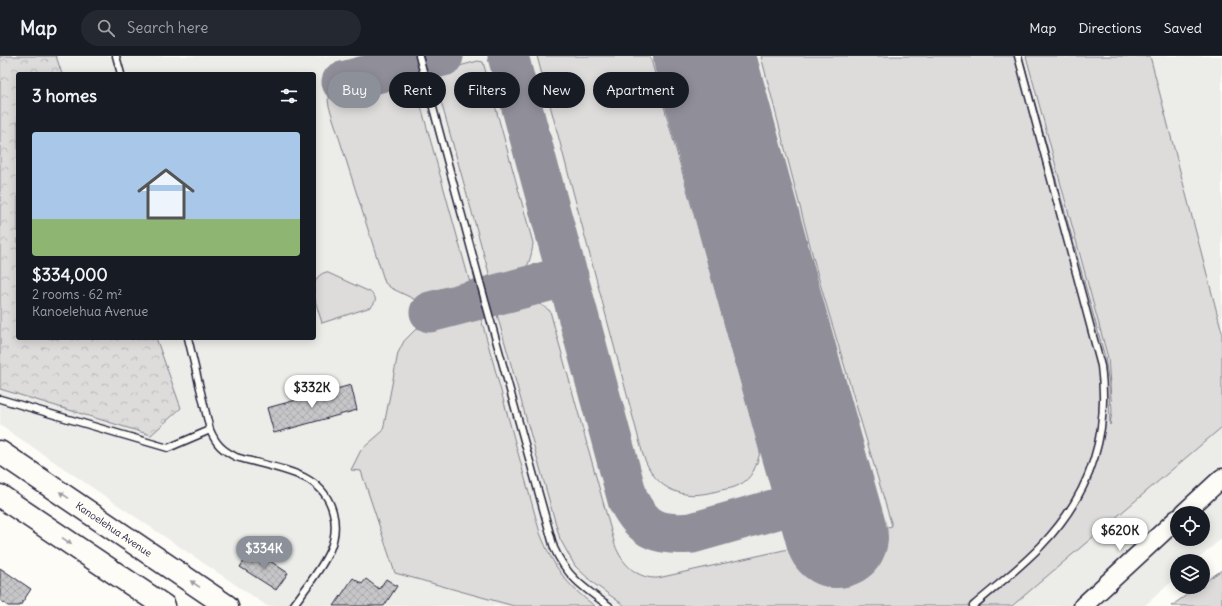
<!DOCTYPE html>
<meta charset="utf-8">
<style>
body{margin:0;font-family:Delius,sans-serif;background:#242831;color:#f1f3f6;height:100vh;display:flex;flex-direction:column;font-size:15px;white-space:nowrap}
*{box-sizing:border-box;margin:0}
p{font-size:13px;color:#9ea1a6}
.icon{flex:none;width:22px;height:22px;fill:none;stroke:currentColor;stroke-width:2;stroke-linecap:round;stroke-linejoin:round}
.map{position:relative;flex:1;overflow:hidden}
.details{position:absolute;left:16px;top:16px;width:300px;height:268px;display:flex;flex-direction:column;background:#171b24;border-radius:4px;box-shadow:0 2px 10px #0003}
.details>*{flex:none}
.banner{position:absolute;left:328px;top:16px;width:380px;height:36px;display:flex;gap:8px}
.tools{position:absolute;left:1170px;top:450px;display:grid;gap:8px}
.tools a{display:grid;place-items:center;width:40px;height:40px;border-radius:50%;background:#171b24;box-shadow:0 2px 10px #0003;font-size:20px}
.price{position:absolute;translate:-50% -34px;padding:0 9px;border-radius:14px;background:#fff;color:#222;font-size:13px;line-height:26px;filter:drop-shadow(0 1px 2px #0008)}
.price::after{content:'';position:absolute;left:50%;top:24px;width:12px;height:9px;margin-left:-6px;background:inherit;clip-path:polygon(0 0,100% 0,50% 100%)}
.price.selected{background:#8c9099;color:#fff}
ul{padding:0;list-style:none}
li{display:grid;align-content:center;gap:8px;height:212px;padding:0 16px}
li+li{border-top:1px solid #363941}
li span{display:grid;place-items:center;height:124px;border-radius:4px;color:#555}
li>.icon{margin-inline-start:auto}
span .icon{width:72px;height:72px;fill:#fffc;stroke-width:1}
li b{font-size:17px}
h2{display:flex;justify-content:space-between;align-items:center;height:48px;padding:0 16px;font-size:17px}
.tag{padding:0 14px;border-radius:18px;background:#171b24;box-shadow:0 2px 10px #0003;font-size:14px;line-height:36px}
.tag.selected{background:#8c9099;color:#fff}
header{display:flex;align-items:center;gap:24px;box-sizing:border-box;height:56px;padding:0 20px;background:#171b24;border-bottom:1px solid #363941}
header strong{font-size:19px}
nav{display:flex;gap:22px;margin-inline-start:auto;font-size:14px}
.search{width:280px;height:36px;background:#242831;display:flex;align-items:center;gap:10px;box-sizing:border-box;padding:0 14px;border-radius:22px;color:#9ea1a6;font-size:15px}
.map>svg:first-child{display:block}
.built{fill:#ecece9;fill-rule:evenodd}
.green{fill:#dddcdb;stroke:#807f8b}
.forest{fill:url(#forest-crowns);stroke:#807f8b}
.lines{fill:none;stroke-linecap:round;stroke-linejoin:round}
.taxiway{stroke:#908f99;stroke-width:41}
.runway{stroke:#908f99;stroke-width:102}
.building{fill:url(#building-cross-hatch);stroke:#22223b}
.lane-casing{stroke:#22223b;stroke-width:9}
.secondary-casing{stroke:#22223b;stroke-width:21}
.highway-casing{stroke:#22223b;stroke-width:25}
.lane{stroke:#fdfcf7;stroke-width:6}
.secondary{stroke:#fdfcf7;stroke-width:18}
.highway{stroke:#fdfcf7;stroke-width:22}
.oneway{fill:#9a9aa2}
.labels{text-anchor:middle;stroke-width:3.5;stroke-linejoin:round;paint-order:stroke}
.street-label{font-size:10px;fill:#22223b;stroke:#fdfcf7}
</style>
<header>
<strong>Map</strong>
<div class="search"><svg class="icon" aria-label="search" viewBox="0 0 24 24"><circle cx="10" cy="10" r="6"/><path d="M15 15l6 6"/></svg>Search here</div>
<nav><a>Map</a><a>Directions</a><a>Saved</a></nav>
</header>
<div class="map">
<svg width="1222" height="550" viewBox="0 0 1222 550">
<defs>
<pattern id="forest-crowns" width="20" height="18" patternUnits="userSpaceOnUse"><rect width="20" height="18" fill="#dddcdb"/><path d="M2 6a3 3 0 1 1 6 0M12 15a3 3 0 1 1 6 0" fill="none" stroke="#bdbcbd"/></pattern>
<pattern id="building-cross-hatch" width="8" height="8" patternUnits="userSpaceOnUse"><rect width="8" height="8" fill="#c6c6c8"/><path d="M0 0l8 8M0 8l8-8" fill="none" stroke="#aaaaad"/></pattern>
</defs>
<rect width="100%" height="100%" fill="#fdfcf7"/>
<filter id="ink" filterUnits="userSpaceOnUse"><feTurbulence type="fractalNoise" baseFrequency=".025" numOctaves="2"/><feDisplacementMap in="SourceGraphic" scale="8" xChannelSelector="R" yChannelSelector="G"/><feConvolveMatrix kernelMatrix="1 2 1 2 8 2 1 2 1" color-interpolation-filters="sRGB"/></filter>
<g filter="url(#ink)">
<path class="built" d="M 0,0 L 1222,0 L 1222,482 L 1196,505 L 1177,505 L 1177,521 L 1144,550 L 267,550 L 0,369 ZM 18,18 L 314,18 L 314,282 L 18,282 ZM 1177,457 L 1203,457 L 1203,483 L 1177,483 Z"/>
<path class="green" d="M 537,0 L 650,0 L 760,396 C 757,409 752,423 739,429 C 734,432 727,433 721,434 C 702,439 686,442 668,432 C 654,424 648,412 643,399 Z
M 761,0 L 1022,0 L 1105,301 L 1109,328 L 1110,369 L 1112,355 L 1108,302 L 1026,0 L 1150,0 L 1222,276 L 1222,371 L 1012,550 L 625,550 L 593,527 L 575,510 L 560,483 L 494,248 C 517,243 530,239 550,255 L 615,489 C 622,508 637,523 658,522 L 892,470 L 819,224 Z
M 478,5 L 483,6 L 533,187 C 532,199 528,215 517,222 C 510,225 500,226 492,228 L 433,17 Z
M 414,25 L 472,234 L 442,243 L 418,245 L 391,232 L 385,227 L 329,50 L 328,44 L 331,39 L 336,38 Z
M 326,216 L 370,236 C 377,241 377,245 371,251 L 322,267 C 318,252 304,223 326,216 Z
M 479,255 L 540,477 C 553,510 566,529 595,550 L 514,550 L 395,517 L 361,415 L 351,414 L 361,394 L 383,375 L 398,297 L 404,285 L 415,274 L 428,267 Z
M 1222,514 L 1222,550 L 1171,550 L 1198,531 L 1203,531 L 1203,527 Z"/>
<path class="forest" d="M 0,0 L 56,0 L 62,18 L 18,18 L 18,282 L 156,282 L 181,352 L 151,379 L 0,333 Z"/>
<g class="lines">
<path class="taxiway" d="M 508,0 L 628,444 C 643,474 659,480 692,477 L 826,439
M 342,26 L 443,0
M 430,256 L 568,220"/>
<path class="runway" d="M 704,0 L 769,239 L 837,481"/>
</g>
<path class="building" d="M 351,329 L 357,354 L 274,377 L 267,352 Z
M 252,493 L 288,517 L 276,534 L 240,511 Z
M 0,512 L 31,533 L 20,550 L 8,550 L 0,544 Z
M 353,522 L 362,528 L 366,523 L 379,533 L 386,523 L 397,530 L 384,550 L 334,550 Z"/>
<g class="lines">
<defs>
<path id="lane" d="M 116,0 L 121,18
M 419,0 L 484,241 L 554,492 C 567,521 584,532 609,550
M 188,282 L 210,374 C 216,388 222,394 236,401 C 256,407 291,413 309,424 C 334,439 341,470 329,496 C 320,515 305,533 293,550
M 0,343 L 168,392 L 210,374
M 973,550 C 996,530 1020,512 1041,490 C 1090,439 1110,379 1101,310 L 1018,0"/>
<path id="secondary" d="M 1184,457 L 1222,422
M 1083,550 L 1177,463"/>
<path id="highway" d="M 0,396 L 227,550
M 0,440 L 164,550"/>
</defs>
<use href="#lane" class="lane-casing"/>
<use href="#secondary" class="secondary-casing"/>
<use href="#highway" class="highway-casing"/>
<use href="#lane" class="lane"/>
<use href="#secondary" class="secondary"/>
<use href="#highway" class="highway"/>
</g>
<defs><path id="oneway-solid" d="M-6-.8H1V-3.2L6.5 0L1 3.2V.8H-6Z"/></defs>
<g class="oneway">
<use href="#oneway-solid" transform="translate(64 439) rotate(-146)"/>
<use href="#oneway-solid" transform="translate(67 485) rotate(34)"/>
<use href="#oneway-solid" transform="translate(195 528) rotate(-146)"/>
</g>
</g>
<g class="labels">
<g class="street-label">
<text transform="translate(114 473) rotate(34)" y="4">Kanoelehua Avenue</text>
</g>
</g>
</svg>
<div class="tools">
<a><svg class="icon" aria-label="locate" viewBox="0 0 24 24"><circle cx="12" cy="12" r="6"/><path d="M12 2v4M12 18v4M2 12h4M18 12h4"/></svg></a>
<a><svg class="icon" aria-label="layers" viewBox="0 0 24 24"><path d="M12 4l9 5-9 5-9-5zM3 14l9 5 9-5"/></svg></a>
</div>
<b class="price" style="left:312px;top:353px">$332K</b>
<b class="price" style="left:1120px;top:496px">$620K</b>
<b class="price selected" style="left:264px;top:514px">$334K</b>
<div class="banner">
<a class="tag selected">Buy</a>
<a class="tag">Rent</a>
<a class="tag">Filters</a>
<a class="tag">New</a>
<a class="tag">Apartment</a>
</div>
<section class="details">
<h2>3 homes<svg class="icon" aria-label="filters" viewBox="0 0 24 24"><path d="M4 7h16M4 17h16"/><circle cx="9" cy="7" r="2"/><circle cx="15" cy="17" r="2"/></svg></h2>
<ul>
<li><span style="background:linear-gradient(#a9c7e8 70%,#8fb573 0)"><svg class="icon" aria-label="home" viewBox="0 0 24 24"><path d="M3 11l9-7 9 7M6 9v11h12V9"/></svg></span><div><b>$334,000</b><p>2 rooms · 62 m²</p><p>Kanoelehua Avenue</p></div></li>
</ul>
</section>
</div>
